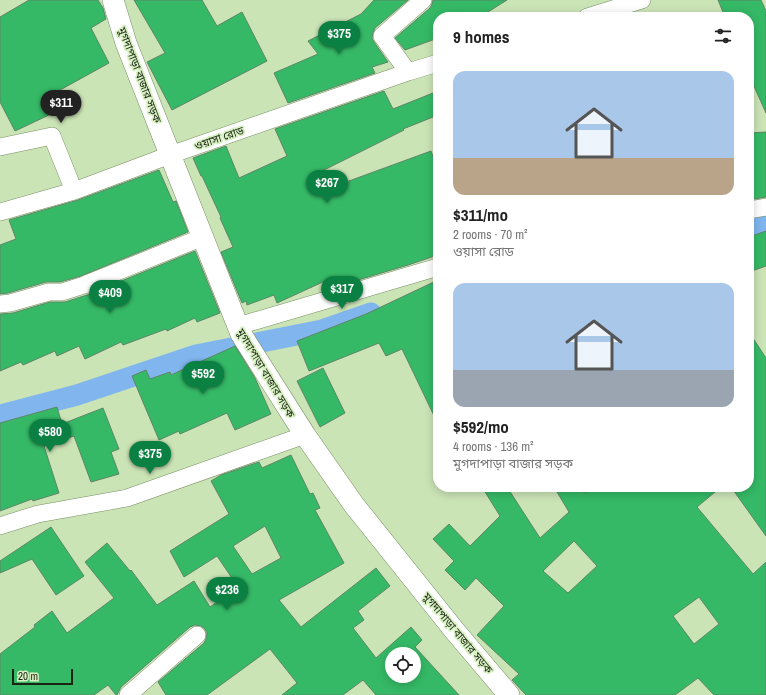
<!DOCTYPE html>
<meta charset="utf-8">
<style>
body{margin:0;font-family:"Archivo Narrow","Noto Sans Bengali",sans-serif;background:#f2f2f2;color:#222;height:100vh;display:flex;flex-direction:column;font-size:15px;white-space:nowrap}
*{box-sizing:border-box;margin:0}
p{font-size:13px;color:#767676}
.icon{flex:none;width:22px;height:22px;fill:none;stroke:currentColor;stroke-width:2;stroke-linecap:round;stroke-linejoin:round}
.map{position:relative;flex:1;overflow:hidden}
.panel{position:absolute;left:433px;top:12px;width:321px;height:480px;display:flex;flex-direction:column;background:#fff;border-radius:16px;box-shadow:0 2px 10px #0003}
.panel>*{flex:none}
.buttons{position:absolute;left:385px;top:647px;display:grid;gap:8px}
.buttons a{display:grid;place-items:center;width:36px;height:36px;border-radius:50%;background:#fff;box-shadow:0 2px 10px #0003;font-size:20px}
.scale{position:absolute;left:12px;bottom:10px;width:61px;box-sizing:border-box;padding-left:4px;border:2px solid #1b2413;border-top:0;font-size:11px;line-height:14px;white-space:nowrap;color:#1b2413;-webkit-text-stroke:3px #d8f1c3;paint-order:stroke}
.price{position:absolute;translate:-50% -34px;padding:0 9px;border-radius:14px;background:#0b8043;color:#fff;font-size:13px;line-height:26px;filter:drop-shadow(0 1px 2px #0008)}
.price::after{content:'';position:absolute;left:50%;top:24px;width:12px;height:9px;margin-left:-6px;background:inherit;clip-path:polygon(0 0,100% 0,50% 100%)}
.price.active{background:#222;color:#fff}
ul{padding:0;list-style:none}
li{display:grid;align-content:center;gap:8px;height:212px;padding:0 20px}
li span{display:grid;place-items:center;height:124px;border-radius:12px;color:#555}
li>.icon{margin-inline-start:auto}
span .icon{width:72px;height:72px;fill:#fffc;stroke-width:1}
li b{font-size:17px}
h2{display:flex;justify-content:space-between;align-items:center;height:48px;padding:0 20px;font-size:17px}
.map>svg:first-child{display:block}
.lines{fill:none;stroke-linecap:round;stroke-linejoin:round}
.canal{stroke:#81b5ee;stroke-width:21}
.building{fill:#35b966;stroke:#5d8667;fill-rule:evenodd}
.minor-casing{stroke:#788f65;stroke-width:18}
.tertiary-casing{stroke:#788f65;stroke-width:22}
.minor{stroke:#fff;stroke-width:17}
.tertiary{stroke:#fff;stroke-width:21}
.labels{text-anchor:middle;stroke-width:3.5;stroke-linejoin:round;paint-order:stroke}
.street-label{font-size:11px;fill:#1b2413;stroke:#d8f1c3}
</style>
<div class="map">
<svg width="766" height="695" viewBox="0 0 766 695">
<rect width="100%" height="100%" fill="#cbe4b6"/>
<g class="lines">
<path class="canal" d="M 749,230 L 766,226
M 0,415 L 77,395 L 196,355 L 322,330 L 371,313"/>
</g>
<path class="building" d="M 29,0 L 98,0 L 103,8 L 106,19 L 91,28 L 109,63 L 42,100 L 49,115 L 15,131 L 0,102 L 0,17 Z
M 134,0 L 202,0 L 217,26 L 242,12 L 267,61 L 172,110 L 147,62 L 165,53 Z
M 374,0 L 408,0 L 375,28 L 373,33 L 372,38 L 374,42 L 388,62 L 372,67 L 375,73 L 288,103 L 274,73 L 318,54 L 308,41 L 361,14 Z
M 433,0 L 507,0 L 480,17 L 438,17 L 438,38 L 405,50 L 395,38 L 430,8 L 432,4 Z
M 718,0 L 761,0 L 766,11 L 766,113 L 749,75 L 749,17 L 725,17 Z
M 384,91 L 393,109 L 438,91 L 438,115 L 403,129 L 404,130 L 320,172 L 327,189 L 431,151 L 438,169 L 438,255 L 408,265 L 328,289 L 325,281 L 277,303 L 274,295 L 247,305 L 246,301 L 242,303 L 221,252 L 233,247 L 220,218 L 221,217 L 202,176 L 201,176 L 193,158 L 226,146 L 239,178 L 287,156 L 275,129 Z
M 766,132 L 766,197 L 749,200 L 749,133 Z
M 159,170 L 173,202 L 176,201 L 188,232 L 81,276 L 60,282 L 46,282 L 8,293 L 0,294 L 0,245 L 16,239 L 9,220 L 78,200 Z
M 766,231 L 766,266 L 749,272 L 749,237 Z
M 195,251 L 220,313 L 197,322 L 195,318 L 167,331 L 166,329 L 123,345 L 121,342 L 85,359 L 79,346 L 57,356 L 55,351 L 23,365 L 21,362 L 0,371 L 0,314 L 13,313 L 50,302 L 65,302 L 87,295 Z
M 438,280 L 438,424 L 402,349 L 386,356 L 379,343 L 309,371 L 297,341 L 366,314 Z
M 749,332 L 766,358 L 766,536 L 731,487 L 749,487 Z
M 235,346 L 255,378 L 271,414 L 235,430 L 227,413 L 180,434 L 179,431 L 159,440 L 132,376 L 146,370 L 150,379 L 170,372 L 171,375 Z
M 323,368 L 345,413 L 320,427 L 297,381 Z
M 57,407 L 62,424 L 103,408 L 119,449 L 111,452 L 119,474 L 91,482 L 74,436 L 44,446 L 59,493 L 33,501 L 32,499 L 0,511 L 0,423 Z
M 291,455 L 310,494 L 313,493 L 320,508 L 315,510 L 344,563 L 279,600 L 301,627 L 376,568 L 390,586 L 358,611 L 364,620 L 353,628 L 376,658 L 411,627 L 422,640 L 415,647 L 459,695 L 376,695 L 363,680 L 343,695 L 282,695 L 297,683 L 270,649 L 207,695 L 166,695 L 158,682 L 204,643 L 206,639 L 207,633 L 205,629 L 201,626 L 195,625 L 190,627 L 121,687 L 117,695 L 116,695 L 108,685 L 94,695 L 0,695 L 0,654 L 35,627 L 34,625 L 52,611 L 67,633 L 114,598 L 85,562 L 107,543 L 130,571 L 131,570 L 157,605 L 194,581 L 210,607 L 238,587 L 217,556 L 184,577 L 170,551 L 229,514 L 211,481 L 221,475 L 259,462 L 262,468 ZM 265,526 L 281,558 L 252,574 L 233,546 ZM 392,654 L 414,654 L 414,676 L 392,676 Z
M 482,487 L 507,487 L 540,538 L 569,512 L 554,487 L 580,487 L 584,493 L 597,487 L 721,487 L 697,507 L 753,574 L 766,562 L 766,695 L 714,695 L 698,678 L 675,695 L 526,695 L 512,680 L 519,674 L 477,635 L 504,606 L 476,578 L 465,590 L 445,570 L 454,561 L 433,539 L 449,524 L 470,546 L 500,516 ZM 574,541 L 597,566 L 568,593 L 543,571 ZM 699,597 L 719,624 L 694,644 L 673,616 Z
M 51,527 L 84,576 L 56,595 L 32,559 L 0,573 L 0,561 Z"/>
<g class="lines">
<defs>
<path id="minor" d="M 587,17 L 642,0
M 408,72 L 382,36 L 423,0
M 0,147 L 52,136 L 74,191
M 749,210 L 766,207
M 0,212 L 74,191 L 170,155 L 408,72 L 438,63
M 0,304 L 10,303 L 49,292 L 62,292 L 84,285 L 203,237
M 238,326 L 438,267
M 0,526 L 38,514 L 127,498 L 305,435
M 128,695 L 197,635"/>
<path id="tertiary" d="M 113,0 L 126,43 L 241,334 L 305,435 L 354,505 L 454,630 L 509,695"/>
</defs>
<use href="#minor" class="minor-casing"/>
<use href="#tertiary" class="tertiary-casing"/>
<use href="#minor" class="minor"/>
<use href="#tertiary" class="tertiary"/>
</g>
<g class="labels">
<g class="street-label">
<text transform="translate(140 75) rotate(69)" y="4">মুগদাপাড়া বাজার সড়ক</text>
<text transform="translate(219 138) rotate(-19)" y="4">ওয়াসা রোড</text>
<text transform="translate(266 373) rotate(59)" y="4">মুগদাপাড়া বাজার সড়ক</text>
<text transform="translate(458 633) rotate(50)" y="4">মুগদাপাড়া বাজার সড়ক</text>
</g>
</g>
</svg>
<div class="buttons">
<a><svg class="icon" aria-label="locate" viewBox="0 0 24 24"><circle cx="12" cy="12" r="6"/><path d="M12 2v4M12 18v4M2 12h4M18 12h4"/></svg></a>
</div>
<div class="scale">20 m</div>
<b class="price" style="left:339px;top:55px">$375</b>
<b class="price active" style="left:61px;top:124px">$311</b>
<b class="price" style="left:327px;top:204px">$267</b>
<b class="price" style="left:342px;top:310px">$317</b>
<b class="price" style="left:110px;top:314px">$409</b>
<b class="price" style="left:203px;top:395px">$592</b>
<b class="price" style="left:50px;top:453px">$580</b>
<b class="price" style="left:150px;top:475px">$375</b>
<b class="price" style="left:227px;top:611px">$236</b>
<section class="panel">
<h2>9 homes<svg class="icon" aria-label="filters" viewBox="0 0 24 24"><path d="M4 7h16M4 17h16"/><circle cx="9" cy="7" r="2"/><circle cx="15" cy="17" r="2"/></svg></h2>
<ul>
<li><span style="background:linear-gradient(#a9c7e8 70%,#b9a48a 0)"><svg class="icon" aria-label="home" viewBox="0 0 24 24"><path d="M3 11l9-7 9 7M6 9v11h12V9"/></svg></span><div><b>$311/mo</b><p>2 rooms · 70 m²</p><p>ওয়াসা রোড</p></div></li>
<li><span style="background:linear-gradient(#a9c7e8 70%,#9aa5b1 0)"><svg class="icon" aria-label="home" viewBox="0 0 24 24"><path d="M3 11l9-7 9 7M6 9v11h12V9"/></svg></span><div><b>$592/mo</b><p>4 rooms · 136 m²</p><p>মুগদাপাড়া বাজার সড়ক</p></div></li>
</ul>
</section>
</div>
